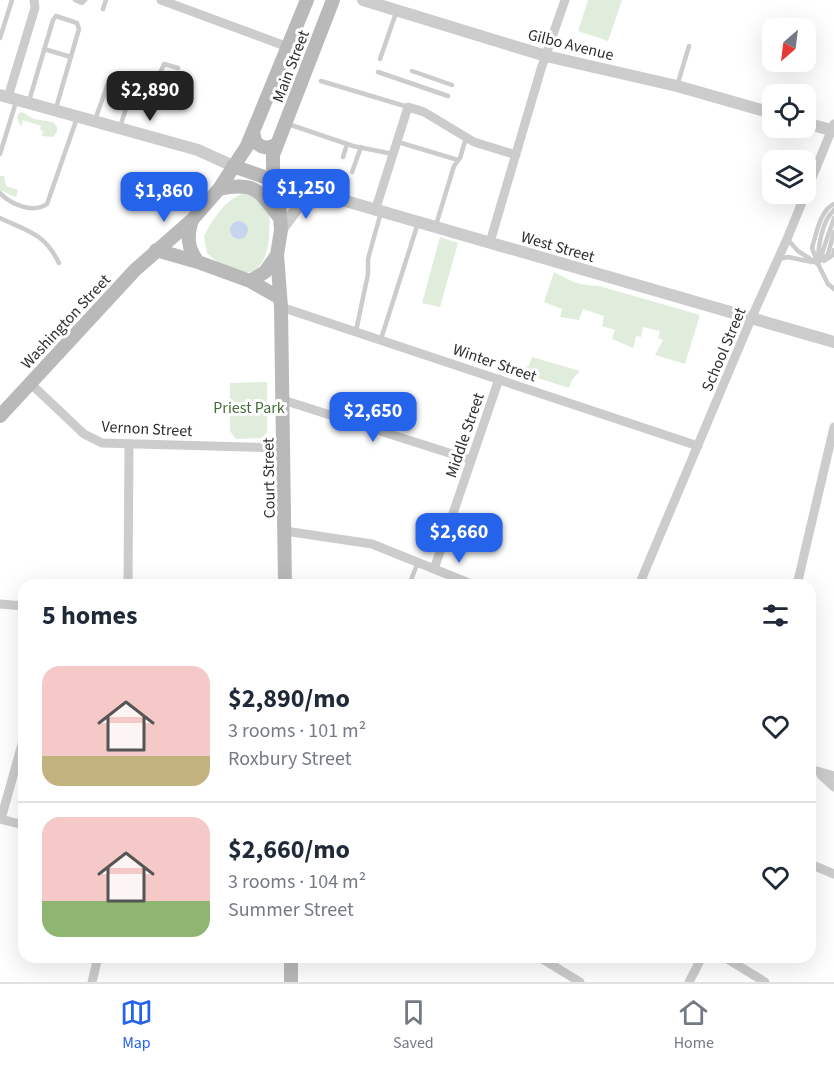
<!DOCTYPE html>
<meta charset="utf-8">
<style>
body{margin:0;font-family:"Source Sans 3",sans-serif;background:#f6f6f7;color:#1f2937;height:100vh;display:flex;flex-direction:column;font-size:22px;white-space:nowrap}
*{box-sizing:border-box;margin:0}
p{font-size:20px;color:#747a83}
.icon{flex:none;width:33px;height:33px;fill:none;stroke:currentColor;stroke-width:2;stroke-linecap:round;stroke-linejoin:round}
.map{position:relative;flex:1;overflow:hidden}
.side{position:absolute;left:18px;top:579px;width:798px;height:384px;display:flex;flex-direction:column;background:#fff;border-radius:18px;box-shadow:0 6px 24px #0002}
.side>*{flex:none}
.needle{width:39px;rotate:208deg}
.tools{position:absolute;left:762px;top:18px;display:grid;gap:12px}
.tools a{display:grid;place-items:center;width:54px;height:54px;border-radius:12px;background:#fff;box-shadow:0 6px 24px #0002;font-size:30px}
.price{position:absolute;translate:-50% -51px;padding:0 14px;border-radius:12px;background:#2563eb;color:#fff;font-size:20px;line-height:39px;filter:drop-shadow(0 2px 3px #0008)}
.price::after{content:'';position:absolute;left:50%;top:36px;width:18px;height:14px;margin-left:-9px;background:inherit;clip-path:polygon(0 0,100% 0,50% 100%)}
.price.on{background:#222;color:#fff}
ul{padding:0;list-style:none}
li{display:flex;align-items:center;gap:18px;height:150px;padding:0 24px}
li+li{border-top:2px solid #e0e1e3}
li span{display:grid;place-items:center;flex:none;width:168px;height:120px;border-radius:18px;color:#555}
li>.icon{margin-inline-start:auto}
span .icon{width:72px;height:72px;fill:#fffc;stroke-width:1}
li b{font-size:26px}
h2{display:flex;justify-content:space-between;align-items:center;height:72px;padding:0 24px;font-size:26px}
.tab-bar{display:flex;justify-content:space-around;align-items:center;height:84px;border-top:2px solid #e0e1e3;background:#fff;font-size:16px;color:#747a83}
.tab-bar a{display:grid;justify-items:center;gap:3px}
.tab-bar .on{color:#2563eb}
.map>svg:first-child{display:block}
.green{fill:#e0eddc}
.water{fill:#c7d4ee}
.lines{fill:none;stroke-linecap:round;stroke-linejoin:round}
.service{stroke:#ccc;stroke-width:4.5}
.minor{stroke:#ccc;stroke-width:9}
.tertiary{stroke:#ccc;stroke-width:12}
.secondary{stroke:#b9b9b9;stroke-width:14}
.labels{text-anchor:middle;stroke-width:6;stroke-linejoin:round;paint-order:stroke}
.street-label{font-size:16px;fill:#2f2f2f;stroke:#fff}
.park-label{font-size:16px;fill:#436d39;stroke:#fff}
</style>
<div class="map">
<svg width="834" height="982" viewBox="0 0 834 982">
<rect width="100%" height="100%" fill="#fff"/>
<path class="green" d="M 588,0 L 622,0 L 608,41 L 578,31 Z
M 22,112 L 34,119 L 53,122 L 57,127 L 57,132 L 53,137 L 42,136 L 43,131 L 40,130 L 41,126 L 23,120 L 21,127 L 17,118 L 19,113 Z
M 0,176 L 4,176 L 6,186 L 18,190 L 16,197 L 0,190 Z
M 247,193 C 256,196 264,202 268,211 C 271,219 269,231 269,239 C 264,284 234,279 207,253 L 204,236 C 213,219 227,196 247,193 Z
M 440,237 L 458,243 L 440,307 L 422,303 Z
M 554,272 C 570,281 581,286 599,286 L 700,315 L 685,364 L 655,355 L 663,340 L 658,338 L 660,331 L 643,327 L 641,337 L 636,336 L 633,348 L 612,339 L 615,330 L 602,326 L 604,316 L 583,309 L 579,320 L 560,317 L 562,309 L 544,302 Z
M 532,357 L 580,371 L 572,380 L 569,388 L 522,373 L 529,365 Z
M 267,382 L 267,432 L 262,438 L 236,439 L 230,431 L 230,383 Z"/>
<path class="water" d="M230 230a9 9 0 1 1 18 0a9 9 0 1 1-18 0Z"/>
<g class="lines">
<path class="service" d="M 75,0 L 82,3 L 85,0
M 103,9 L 106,0
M 0,38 L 12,0
M 44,49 L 71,57
M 380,59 L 396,13
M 412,71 L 452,85
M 378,72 L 448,96
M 321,81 L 408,107
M 155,85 L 164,64 L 178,68
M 677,86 L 689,46
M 29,101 L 53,20 L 56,16 L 77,23 L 79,29 L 56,108
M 95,120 L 107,86 L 110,82 L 139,91 L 152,85 L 179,95
M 288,124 L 353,146 L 393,154
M 120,127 L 132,90
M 398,142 L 458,160
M 0,154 L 16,102
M 343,157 L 347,144
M 352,172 L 361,147
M 0,193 C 11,204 32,214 47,204 L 77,118
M 0,218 C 29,232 44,233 59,263
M 436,225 L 454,166 L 460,158 L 466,138
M 788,240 L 798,251 L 818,264 L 828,284 L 834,289
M 779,259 L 788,257 L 812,262
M 822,260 L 828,254 L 834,232
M 824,261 L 833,255 L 834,250
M 818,262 C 818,246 822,221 834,210
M 819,262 L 834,218
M 818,264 L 812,248 C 816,235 820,210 834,204
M 356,331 L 368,274 L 368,259 L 381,212
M 381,339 L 418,223
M 409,585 L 418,562"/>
<path class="minor" d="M 161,0 L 288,47
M 8,97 L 35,8 L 34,0
M 375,211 L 408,107 L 424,112 L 474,142 L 516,155
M 490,242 L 541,69 L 565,0
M 281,307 L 698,446
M 30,383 L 84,434 L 102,443 L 283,448
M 283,400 L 471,460
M 285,531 L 372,544 L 474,585
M 434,569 L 499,379
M 128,585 L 129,445
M 639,585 L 751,319 L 787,239 L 834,124
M 797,585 L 834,427
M 0,604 L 24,606
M 810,769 L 834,776
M 821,775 L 834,787
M 0,819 L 24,825
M 1,819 L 24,737
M 810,864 L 834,874
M 539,957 L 580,982
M 724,957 L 765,982
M 92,982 L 98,957
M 689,982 L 702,957"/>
<path class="tertiary" d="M 363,0 L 546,56 L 677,86 L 772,113
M 0,95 L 198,150 L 233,166
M 806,123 L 834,131
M 273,180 L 834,342
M 281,230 L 298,207 L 316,193"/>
<path class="secondary" d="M 253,132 L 255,141 C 262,149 268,149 277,144
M 233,166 L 273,180
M 219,189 C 256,181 259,191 280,218
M 192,220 C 187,236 187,248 198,262
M 156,250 L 198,262 L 250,281 L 280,298
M 250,281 L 265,272 L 277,255
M 0,416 L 135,270 L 192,220 L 219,189 L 247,146 L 307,0
M 285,585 L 281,307 L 277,255 L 281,230 L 279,204 L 273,180 L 273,155 L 333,0
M 291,957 L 291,982"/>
</g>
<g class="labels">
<g class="street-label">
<text transform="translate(571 44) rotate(14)" y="6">Gilbo Avenue</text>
<text transform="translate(290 66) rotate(-69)" y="6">Main Street</text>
<text transform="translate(558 246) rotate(16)" y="6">West Street</text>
<text transform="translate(65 321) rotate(-47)" y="6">Washington Street</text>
<text transform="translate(723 349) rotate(-67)" y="6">School Street</text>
<text transform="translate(495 362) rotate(19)" y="6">Winter Street</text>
<text transform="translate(147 428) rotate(3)" y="6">Vernon Street</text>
<text transform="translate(464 435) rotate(-71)" y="6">Middle Street</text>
<text transform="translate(268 478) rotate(-91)" y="6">Court Street</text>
</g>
<g class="park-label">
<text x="249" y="413">Priest Park</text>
</g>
</g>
</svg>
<div class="tools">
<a><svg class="needle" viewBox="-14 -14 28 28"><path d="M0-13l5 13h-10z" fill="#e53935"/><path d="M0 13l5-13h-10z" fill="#747a83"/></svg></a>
<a><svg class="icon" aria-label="locate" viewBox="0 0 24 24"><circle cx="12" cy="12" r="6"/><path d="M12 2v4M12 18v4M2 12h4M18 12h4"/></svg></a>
<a><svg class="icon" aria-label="layers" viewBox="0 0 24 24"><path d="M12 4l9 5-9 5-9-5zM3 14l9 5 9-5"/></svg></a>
</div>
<b class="price on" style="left:150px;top:122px">$2,890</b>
<b class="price" style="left:306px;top:220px">$1,250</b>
<b class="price" style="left:164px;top:223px">$1,860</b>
<b class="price" style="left:373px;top:443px">$2,650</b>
<b class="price" style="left:459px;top:564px">$2,660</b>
<section class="side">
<h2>5 homes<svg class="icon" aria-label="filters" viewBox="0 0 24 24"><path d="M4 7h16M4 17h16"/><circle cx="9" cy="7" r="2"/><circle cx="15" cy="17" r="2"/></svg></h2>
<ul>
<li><span style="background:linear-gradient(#f6c9c9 75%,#c2b280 0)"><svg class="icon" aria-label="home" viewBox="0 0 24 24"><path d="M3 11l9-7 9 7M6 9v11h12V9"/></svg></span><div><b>$2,890/mo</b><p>3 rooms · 101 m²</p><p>Roxbury Street</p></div><svg class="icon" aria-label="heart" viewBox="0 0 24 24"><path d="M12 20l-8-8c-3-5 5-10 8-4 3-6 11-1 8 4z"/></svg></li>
<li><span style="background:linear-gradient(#f6c9c9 70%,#8fb573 0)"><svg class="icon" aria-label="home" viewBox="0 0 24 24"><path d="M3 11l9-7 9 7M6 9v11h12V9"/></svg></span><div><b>$2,660/mo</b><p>3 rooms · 104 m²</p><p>Summer Street</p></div><svg class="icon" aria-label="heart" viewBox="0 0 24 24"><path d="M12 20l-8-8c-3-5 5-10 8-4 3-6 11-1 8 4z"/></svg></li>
</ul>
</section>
</div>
<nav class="tab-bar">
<a class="on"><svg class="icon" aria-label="map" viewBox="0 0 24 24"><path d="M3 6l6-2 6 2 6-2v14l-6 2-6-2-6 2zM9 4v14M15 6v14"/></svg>Map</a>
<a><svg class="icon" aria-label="saved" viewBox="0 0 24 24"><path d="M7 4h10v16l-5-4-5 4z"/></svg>Saved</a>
<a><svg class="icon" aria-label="home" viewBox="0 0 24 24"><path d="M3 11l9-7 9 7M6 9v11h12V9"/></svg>Home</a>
</nav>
